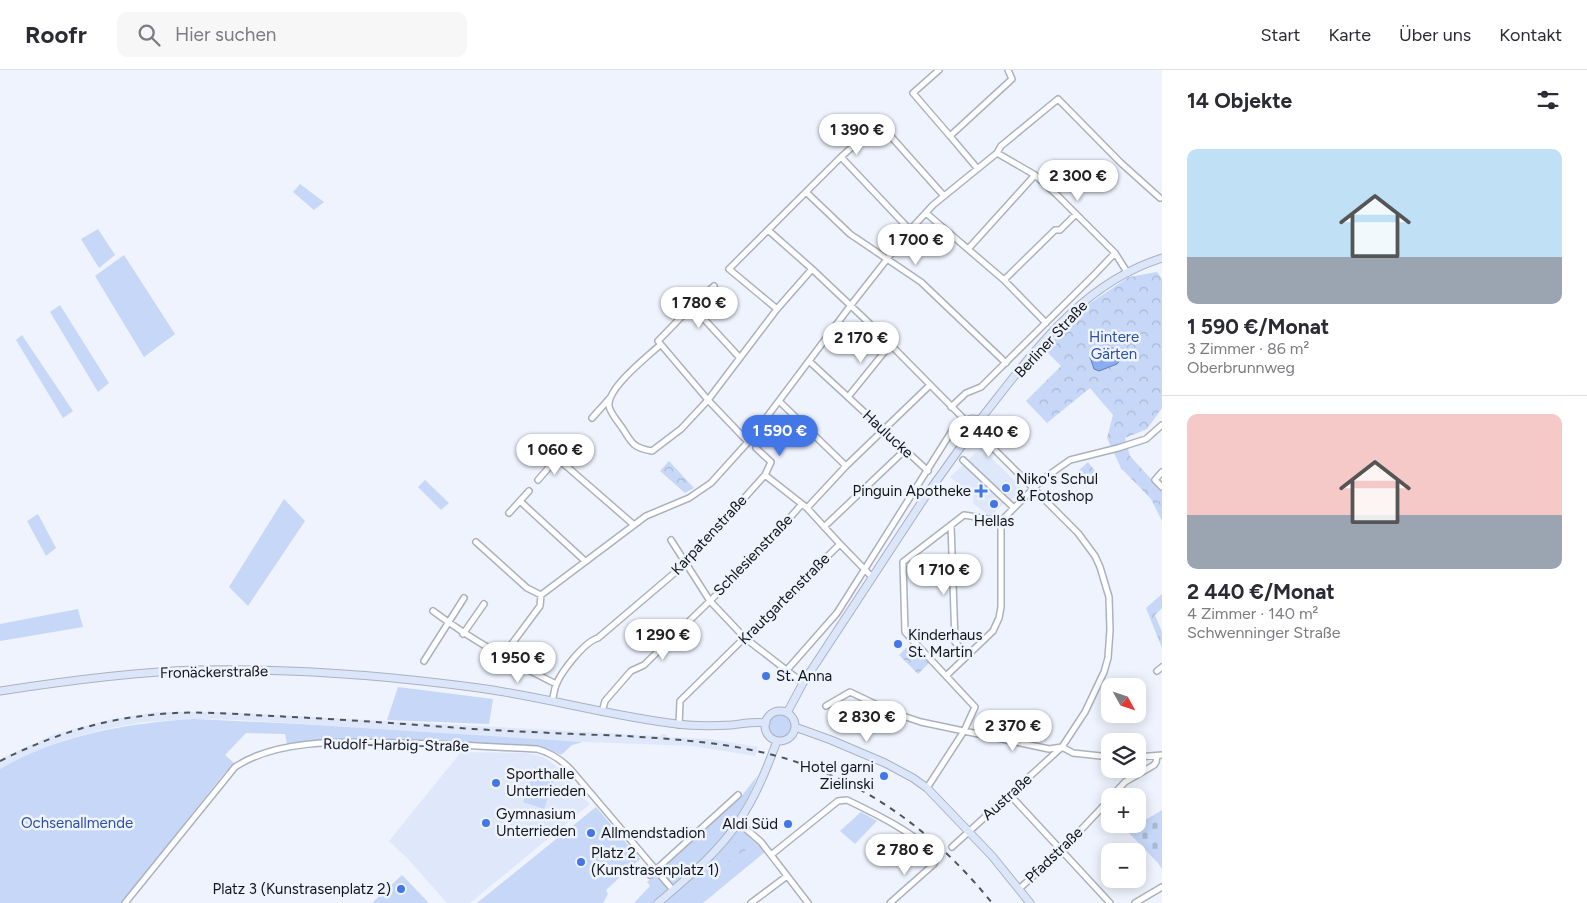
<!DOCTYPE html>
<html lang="de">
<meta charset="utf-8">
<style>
body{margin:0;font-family:Figtree,sans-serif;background:#f7f7f7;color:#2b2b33;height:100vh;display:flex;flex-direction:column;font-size:19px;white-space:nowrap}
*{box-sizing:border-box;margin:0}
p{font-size:16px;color:#7c7c81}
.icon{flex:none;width:28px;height:28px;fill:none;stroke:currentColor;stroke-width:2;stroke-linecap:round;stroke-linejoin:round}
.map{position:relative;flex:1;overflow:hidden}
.sheet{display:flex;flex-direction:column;background:#fff;width:425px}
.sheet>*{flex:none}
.needle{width:32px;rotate:130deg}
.controls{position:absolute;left:1101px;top:608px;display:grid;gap:10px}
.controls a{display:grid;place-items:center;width:45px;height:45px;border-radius:10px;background:#fff;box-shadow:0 2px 12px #0003;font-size:25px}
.price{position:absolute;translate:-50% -42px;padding:0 11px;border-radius:18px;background:#fff;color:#222;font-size:16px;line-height:32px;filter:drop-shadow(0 1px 2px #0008)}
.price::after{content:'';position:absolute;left:50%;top:30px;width:15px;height:11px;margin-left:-8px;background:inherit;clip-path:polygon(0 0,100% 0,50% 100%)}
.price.selected{background:#4376e7;color:#fff}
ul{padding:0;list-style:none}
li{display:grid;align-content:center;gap:10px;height:265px;padding:0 25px}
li+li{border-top:1px solid #e1e1e2}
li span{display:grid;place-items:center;height:155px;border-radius:10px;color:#555}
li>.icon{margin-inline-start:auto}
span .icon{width:90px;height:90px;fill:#fffc;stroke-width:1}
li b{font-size:21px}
h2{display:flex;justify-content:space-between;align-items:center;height:60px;padding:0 25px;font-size:21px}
header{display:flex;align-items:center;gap:30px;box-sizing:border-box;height:70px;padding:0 25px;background:#fff;border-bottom:1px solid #e1e1e2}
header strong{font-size:24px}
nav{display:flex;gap:28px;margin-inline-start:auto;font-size:18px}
.search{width:350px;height:45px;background:#f7f7f7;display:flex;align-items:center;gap:12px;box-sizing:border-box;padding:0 18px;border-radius:10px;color:#7c7c81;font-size:19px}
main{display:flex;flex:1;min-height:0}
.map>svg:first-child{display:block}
.built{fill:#dfe8fb}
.green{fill:#c6d7f7}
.cemetery{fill:url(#cemetery-stones)}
.park{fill:url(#park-crowns)}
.water{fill:#8aacf1;stroke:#667eb0}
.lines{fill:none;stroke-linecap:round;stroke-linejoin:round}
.street-casing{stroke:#acb2bd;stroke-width:8}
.secondary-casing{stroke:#acb2bd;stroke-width:9}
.street{stroke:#fff;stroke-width:5}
.secondary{stroke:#dce6fb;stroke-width:7}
.rail{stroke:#505359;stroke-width:2;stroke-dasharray:6 6;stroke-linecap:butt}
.poi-dot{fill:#4376e7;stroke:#eef3fd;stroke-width:2}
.labels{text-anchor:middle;stroke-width:5;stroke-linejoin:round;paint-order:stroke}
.park-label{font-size:15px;fill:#2c50a0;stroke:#eef3fd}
.street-label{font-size:15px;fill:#121418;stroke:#eef3fd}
.poi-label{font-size:15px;fill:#121418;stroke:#eef3fd;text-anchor:start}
</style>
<header>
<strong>Roofr</strong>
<div class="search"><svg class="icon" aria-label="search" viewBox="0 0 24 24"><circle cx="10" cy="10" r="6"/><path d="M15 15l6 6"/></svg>Hier suchen</div>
<nav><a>Start</a><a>Karte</a><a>Über uns</a><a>Kontakt</a></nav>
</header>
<main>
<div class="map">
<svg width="1162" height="833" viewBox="0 0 1162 833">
<defs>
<pattern id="cemetery-stones" width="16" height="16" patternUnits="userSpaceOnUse" patternTransform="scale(1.25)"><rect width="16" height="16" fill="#c6d7f7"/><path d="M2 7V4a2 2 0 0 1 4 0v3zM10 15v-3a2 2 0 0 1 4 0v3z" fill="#a9b8d3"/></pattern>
<pattern id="park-crowns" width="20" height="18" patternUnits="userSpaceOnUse" patternTransform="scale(1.25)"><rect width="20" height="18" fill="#c6d7f7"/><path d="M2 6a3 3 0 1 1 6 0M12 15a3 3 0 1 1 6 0" fill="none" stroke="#a9b8d3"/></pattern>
</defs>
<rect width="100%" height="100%" fill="#eef3fd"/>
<path class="built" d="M 981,378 L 1022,418 L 1007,435 L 1004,433 L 991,446 L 984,442 L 973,433 L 974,427 L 950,407 Z
M 155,642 L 220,642 L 660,666 L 661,664 L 666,664 L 667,667 L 710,669 L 758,677 L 755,686 L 692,676 L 562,671 L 242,650 L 193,649 L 144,652 L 101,660 L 65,670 L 0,699 L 0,689 L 55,664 L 108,650 Z
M 461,682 L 524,683 L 537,685 L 547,689 L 567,705 L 571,710 L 571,718 L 590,734 L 470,833 L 447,833 L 408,789 L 389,771 Z"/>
<path class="green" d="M 300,114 L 324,132 L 314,140 L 293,122 Z
M 98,159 L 115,185 L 99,198 L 81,169 Z
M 124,185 L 175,264 L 144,287 L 95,206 Z
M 60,235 L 109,313 L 98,322 L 50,242 Z
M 22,265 L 73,341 L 63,348 L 16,270 Z
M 425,410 L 449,433 L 441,440 L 418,417 Z
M 284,429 L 305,451 L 248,536 L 229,517 Z
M 38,444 L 56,478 L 46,486 L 27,451 Z
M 78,539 L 83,557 L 0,571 L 0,554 Z
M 398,617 L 493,629 L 489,654 L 387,650 Z
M769 656a11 11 0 1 1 22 0a11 11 0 1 1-22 0Z
M 194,649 L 300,654 L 583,672 L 572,675 L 561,685 L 546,678 L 400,671 L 333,670 L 287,674 L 285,664 L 246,663 L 225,685 L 234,693 L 221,707 L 122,833 L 0,833 L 0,699 C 59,665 126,653 194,649 Z
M 535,697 L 556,705 L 544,739 L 523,732 Z
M 758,705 L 748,728 L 732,755 L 750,766 L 765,782 L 703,833 L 634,833 L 650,816 L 647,812 L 740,728 Z
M 596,737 L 640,789 L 606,820 L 608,824 L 603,833 L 477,833 Z
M 861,742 L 877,751 L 855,774 L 840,761 Z
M 402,805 L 429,833 L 372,833 Z"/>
<path class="cemetery" d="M 1162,740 L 1162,799 L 1158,793 L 1127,761 Z"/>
<path class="park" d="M 1157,202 L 1162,209 L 1162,338 L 1147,359 L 1125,368 L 1130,386 L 1162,421 L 1162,451 L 1151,429 L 1121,398 L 1107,368 L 1113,345 L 1090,318 L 1047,353 L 1026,331 L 1061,296 L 1045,280 L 1074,244 L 1129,207 Z
M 669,391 L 694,418 L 685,423 L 660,401 Z
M 1088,392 L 1095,401 L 1085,410 L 1077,402 Z
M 1162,524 L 1162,538 L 1155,545 L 1162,562 L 1162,578 L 1146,538 Z
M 911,573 L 929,593 L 918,604 L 899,585 Z
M 739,768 L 743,768 L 754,775 L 733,788 L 716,803 L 697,815 L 695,813 Z"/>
<path class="water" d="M 1113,278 L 1113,281 L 1122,288 L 1117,294 L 1099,301 L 1094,299 L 1090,287 L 1094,282 Z"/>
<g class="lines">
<defs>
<path id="street" d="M 939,0 L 913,23 L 950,66 L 1012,9 L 1008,0
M 950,66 L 977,98
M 997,83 L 1035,105 L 1057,125 L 1115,183 L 1127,202
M 841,87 L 910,160
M 806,122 L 850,164 L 921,212 L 1006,293
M 926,143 L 1004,210 L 1046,253
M 768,160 L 812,199 L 869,253 L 966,351
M 969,178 L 1035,105
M 1004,210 L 1055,160 L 1060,160 L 1076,144
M 692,236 L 714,216
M 777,239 L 729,199 L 841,87 L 879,53 L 944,126
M 660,275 C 647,287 607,318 609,336 C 610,343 619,353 623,359 C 632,374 634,378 652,381 L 681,359 L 708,330 L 777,239 L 812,199
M 740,288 L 692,236 L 658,271 L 708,330 L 748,372
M 809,291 L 928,401
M 848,327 L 890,275
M 779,331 L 846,396
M 951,337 L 966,323 L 981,317 L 1095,204 L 1115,183
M 592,348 L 610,328
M 575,369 L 557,388 L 634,455
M 963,390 L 1014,438
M 1162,402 L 1155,410 L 1162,417
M 765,405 L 807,438 L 840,474 L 872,507
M 538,410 L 557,388
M 521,432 L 585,491
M 807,438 L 846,396 L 930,315
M 509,443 L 529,421
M 951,455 L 955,572 L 967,585
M 824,457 L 905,380
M 671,470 L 710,531 L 745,568 L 803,613
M 476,472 L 527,518 L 541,525 L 646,446 L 689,428 L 711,413 L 748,372 L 851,235 L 910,160 L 933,135 L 997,83 L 1001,76 L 1058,29 L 1121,93 L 1160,128
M 433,541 C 473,571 512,592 556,614
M 463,564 L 484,534
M 502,587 L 540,536 L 541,525
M 424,591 L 464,528
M 786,601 L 837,543 L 955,356
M 1157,601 L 1162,597
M 946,606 L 993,561 L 999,548 L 1001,537 L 1001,451
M 552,631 C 554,625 554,620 556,615 C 561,602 584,572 598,568 L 685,494 L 765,405 L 771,392 L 756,378
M 826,636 L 850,622 L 894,643 L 921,652 L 1049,679 L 1062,677 L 1073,683 L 1110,687
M 602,642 L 605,631 L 631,601 L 644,595 L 753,489 L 802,434
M 679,655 L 680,631 L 840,474
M 1138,687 L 1162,685
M 927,718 L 964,661 L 975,637 L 905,562 L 903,492 L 964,445 L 1001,451 L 1043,409 L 1070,390 L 1118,378 L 1146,369 L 1162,355
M 1010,725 L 1110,833
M 1112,726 L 1125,712 L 1154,695 L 1156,692 L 1157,686
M 738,752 L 761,772 L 808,833
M 952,777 L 1062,677 L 1085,642 L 1104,602 L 1108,588 L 1110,560 L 1109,527 L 1100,497 L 1095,486 L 1078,463 L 980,365
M 771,785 L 838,731 L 847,730 C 872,742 922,766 936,788 L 934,794 L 890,833
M 650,805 L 738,725
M 1019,819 L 1061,781 L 1110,729
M 125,833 L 235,697 C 280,667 351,672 403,673 C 448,674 492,677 537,679 C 552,683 562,690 572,701 L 673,820
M 751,833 L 787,806
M 1135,833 L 1162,817"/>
<path id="secondary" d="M963 359a10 10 0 1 1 20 0a10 10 0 1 1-20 0Z
M 979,351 C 1031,286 1079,214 1162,188
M 0,621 C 65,611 131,602 196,600 C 291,598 385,605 479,618 C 545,627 610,646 677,654 C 694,656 713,656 731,655 C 742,654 754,651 766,653
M765 656a15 15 0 1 1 30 0a15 15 0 1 1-30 0Z
M 787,643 L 803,613 L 927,424 L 968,367
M 795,657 L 831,670 L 885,693 L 913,708 L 927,718 L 992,786 L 1030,833
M 658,833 C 687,808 718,783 739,751 C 756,726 767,698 777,671"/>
</defs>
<use href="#street" class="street-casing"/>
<use href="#secondary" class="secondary-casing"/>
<use href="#street" class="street"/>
<use href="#secondary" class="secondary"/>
<path class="rail" d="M 0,691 C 48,667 97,650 151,645 C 191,640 232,644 272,646 C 339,649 406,654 473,659 C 524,662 575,664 626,666 C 688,670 749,674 808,696 C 882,723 943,772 992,833"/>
</g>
<g class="poi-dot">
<circle cx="1006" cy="418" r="5"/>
<path d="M978.5 413.5h5v5h5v5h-5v5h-5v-5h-5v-5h5z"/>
<circle cx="994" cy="434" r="5"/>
<circle cx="898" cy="574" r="5"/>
<circle cx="766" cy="606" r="5"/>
<circle cx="884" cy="706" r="5"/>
<circle cx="496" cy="713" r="5"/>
<circle cx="486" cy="753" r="5"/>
<circle cx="788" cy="754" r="5"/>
<circle cx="591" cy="763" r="5"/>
<circle cx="581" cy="792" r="5"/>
<circle cx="401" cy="819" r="5"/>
</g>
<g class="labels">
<g class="park-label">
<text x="1114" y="272">Hintere<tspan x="1114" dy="17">Gärten</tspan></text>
<text x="77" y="758">Ochsenallmende</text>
</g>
<g class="street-label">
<text transform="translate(1051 269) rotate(-47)" y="5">Berliner Straße</text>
<text transform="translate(888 364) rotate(43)" y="5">Haulucke</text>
<text transform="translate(709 465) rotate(-47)" y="5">Karpatenstraße</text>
<text transform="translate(753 485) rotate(-46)" y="5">Schlesienstraße</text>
<text transform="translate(784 529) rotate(-45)" y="5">Krautgartenstraße</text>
<text transform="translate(214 602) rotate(-1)" y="5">Fronäckerstraße</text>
<text transform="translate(396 675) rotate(1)" y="5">Rudolf-Harbig-Straße</text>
<text transform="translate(1007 727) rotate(-42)" y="5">Austraße</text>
<text transform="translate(1054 785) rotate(-44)" y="5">Pfadstraße</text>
</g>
<g class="poi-label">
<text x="1016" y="414">Niko's Schul<tspan x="1016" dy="17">&amp; Fotoshop</tspan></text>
<text x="971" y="426" text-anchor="end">Pinguin Apotheke</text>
<text x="994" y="456" text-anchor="middle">Hellas</text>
<text x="908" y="570">Kinderhaus<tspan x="908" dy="17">St. Martin</tspan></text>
<text x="776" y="611">St. Anna</text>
<text x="874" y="702" text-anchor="end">Hotel garni<tspan x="874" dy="17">Zielinski</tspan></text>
<text x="506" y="709">Sporthalle<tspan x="506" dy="17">Unterrieden</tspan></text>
<text x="496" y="749">Gymnasium<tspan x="496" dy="17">Unterrieden</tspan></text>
<text x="778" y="759" text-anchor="end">Aldi Süd</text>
<text x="601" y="768">Allmendstadion</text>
<text x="591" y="788">Platz 2<tspan x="591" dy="17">(Kunstrasenplatz 1)</tspan></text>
<text x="391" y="824" text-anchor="end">Platz 3 (Kunstrasenplatz 2)</text>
</g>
</g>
</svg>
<div class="controls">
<a><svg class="needle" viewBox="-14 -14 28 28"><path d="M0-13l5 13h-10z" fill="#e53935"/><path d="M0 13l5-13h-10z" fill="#7c7c81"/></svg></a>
<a><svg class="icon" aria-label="layers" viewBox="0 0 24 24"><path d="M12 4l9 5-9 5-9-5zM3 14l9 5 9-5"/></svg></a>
<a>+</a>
<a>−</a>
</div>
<b class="price" style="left:857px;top:86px">1 390 €</b>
<b class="price" style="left:1078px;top:132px">2 300 €</b>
<b class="price" style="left:916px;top:196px">1 700 €</b>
<b class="price" style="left:699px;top:259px">1 780 €</b>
<b class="price" style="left:861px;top:294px">2 170 €</b>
<b class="price selected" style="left:780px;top:387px">1 590 €</b>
<b class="price" style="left:989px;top:388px">2 440 €</b>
<b class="price" style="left:555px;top:406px">1 060 €</b>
<b class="price" style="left:944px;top:526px">1 710 €</b>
<b class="price" style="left:663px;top:591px">1 290 €</b>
<b class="price" style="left:518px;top:614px">1 950 €</b>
<b class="price" style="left:867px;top:673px">2 830 €</b>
<b class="price" style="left:1013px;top:682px">2 370 €</b>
<b class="price" style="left:905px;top:806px">2 780 €</b>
</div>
<section class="sheet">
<h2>14 Objekte<svg class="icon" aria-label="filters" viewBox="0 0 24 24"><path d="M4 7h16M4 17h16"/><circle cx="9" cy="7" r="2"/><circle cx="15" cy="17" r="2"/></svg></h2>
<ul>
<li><span style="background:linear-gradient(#bfe0f5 70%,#9aa5b1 0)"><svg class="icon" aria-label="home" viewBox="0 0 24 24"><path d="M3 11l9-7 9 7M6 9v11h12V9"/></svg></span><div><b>1 590 €/Monat</b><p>3 Zimmer · 86 m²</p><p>Oberbrunnweg</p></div></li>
<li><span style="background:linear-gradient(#f6c9c9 65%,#9aa5b1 0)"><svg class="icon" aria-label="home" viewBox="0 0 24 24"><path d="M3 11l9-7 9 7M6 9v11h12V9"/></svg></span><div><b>2 440 €/Monat</b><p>4 Zimmer · 140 m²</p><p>Schwenninger Straße</p></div></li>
</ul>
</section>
</main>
